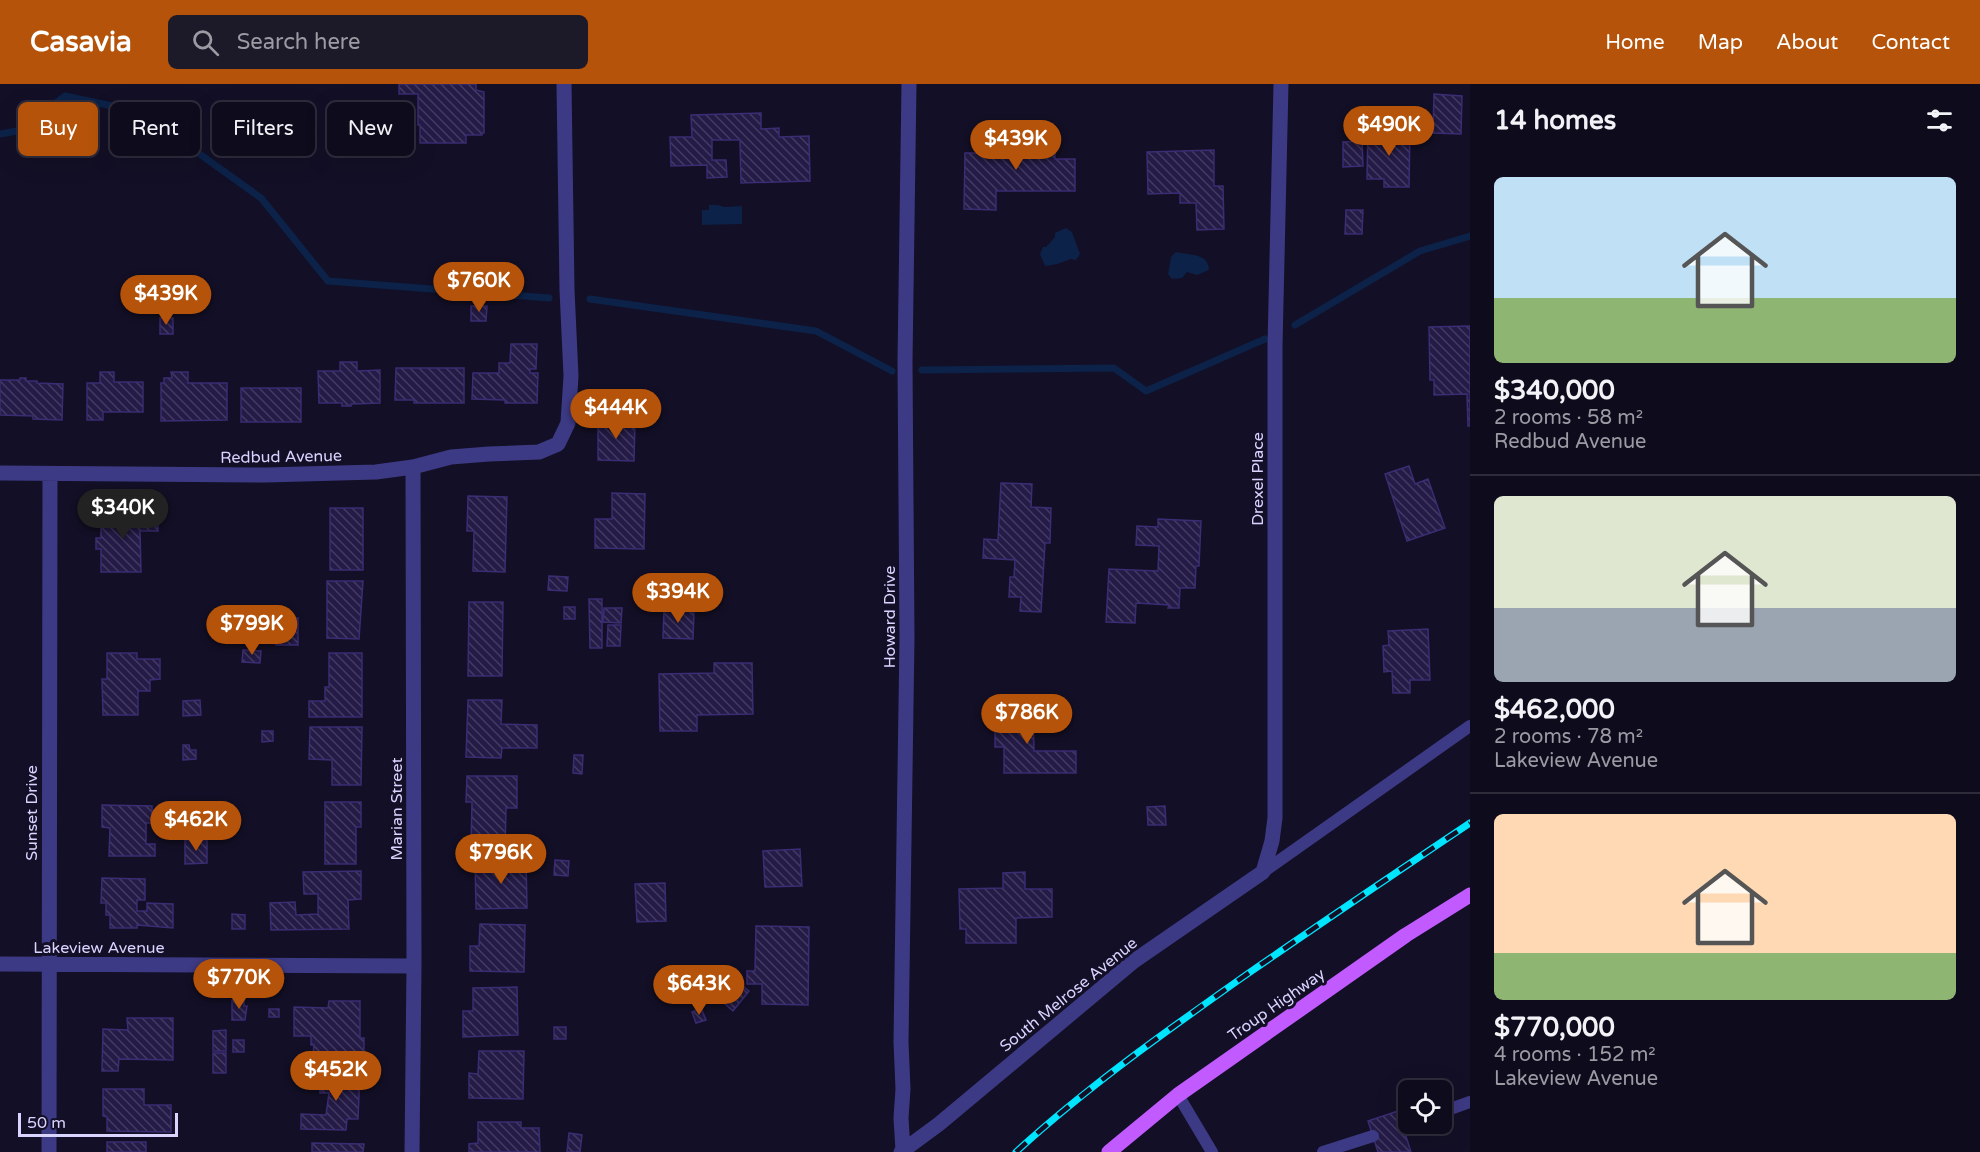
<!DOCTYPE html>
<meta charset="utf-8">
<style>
body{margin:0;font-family:"Varela Round",sans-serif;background:#1c1929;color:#f1f3f6;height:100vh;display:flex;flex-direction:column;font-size:22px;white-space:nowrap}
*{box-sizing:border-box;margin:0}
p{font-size:20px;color:#9b9ba3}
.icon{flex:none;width:33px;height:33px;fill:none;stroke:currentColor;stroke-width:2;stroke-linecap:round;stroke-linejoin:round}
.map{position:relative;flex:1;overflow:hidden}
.drawer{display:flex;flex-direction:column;background:#0e0b1c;width:510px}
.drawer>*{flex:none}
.guide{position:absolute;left:18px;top:18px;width:570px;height:54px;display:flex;gap:12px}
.fabs{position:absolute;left:1398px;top:996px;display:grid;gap:12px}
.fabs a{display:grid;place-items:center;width:54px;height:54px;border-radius:9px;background:#0e0b1c;box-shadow:0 6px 24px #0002,0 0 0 2px #2e2b3b;font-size:30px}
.scale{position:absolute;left:18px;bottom:15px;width:160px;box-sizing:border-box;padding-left:6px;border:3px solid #d9d4ff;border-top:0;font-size:16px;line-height:21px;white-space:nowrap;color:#d9d4ff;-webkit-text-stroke:4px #130f26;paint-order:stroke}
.price{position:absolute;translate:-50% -51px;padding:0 14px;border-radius:21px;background:#b45309;color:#fff;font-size:20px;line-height:39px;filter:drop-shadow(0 2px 3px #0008)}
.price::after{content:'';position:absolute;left:50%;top:36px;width:18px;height:14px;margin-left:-9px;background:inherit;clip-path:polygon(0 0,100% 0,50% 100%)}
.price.active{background:#222;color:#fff}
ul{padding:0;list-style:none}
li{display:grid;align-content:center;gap:12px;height:318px;padding:0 24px}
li+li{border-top:2px solid #2e2b3b}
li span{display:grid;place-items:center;height:186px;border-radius:9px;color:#555}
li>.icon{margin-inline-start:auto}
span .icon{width:108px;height:108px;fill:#fffc;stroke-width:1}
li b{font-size:26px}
h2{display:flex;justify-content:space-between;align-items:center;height:72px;padding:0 24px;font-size:26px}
.tag{padding:0 21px;border-radius:9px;background:#0e0b1c;box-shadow:0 6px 24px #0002,0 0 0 2px #2e2b3b;font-size:21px;line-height:54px}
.tag.active{background:#b45309;color:#fff}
header{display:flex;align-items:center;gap:36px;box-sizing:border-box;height:84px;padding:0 30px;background:#b45309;color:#fff}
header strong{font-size:28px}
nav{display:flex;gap:33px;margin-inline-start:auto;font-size:21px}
.search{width:420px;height:54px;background:#1c1929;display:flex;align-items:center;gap:15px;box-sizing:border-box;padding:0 21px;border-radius:9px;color:#9b9ba3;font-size:22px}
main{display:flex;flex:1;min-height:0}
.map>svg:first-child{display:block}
.water{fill:#0c2248}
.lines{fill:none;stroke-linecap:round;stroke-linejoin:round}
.stream{stroke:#0c2248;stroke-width:7}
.building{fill:url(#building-back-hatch);stroke:#3b2d73;stroke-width:1.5}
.service{stroke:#3d3a85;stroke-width:12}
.minor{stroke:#3d3a85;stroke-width:15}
.primary{stroke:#c25bff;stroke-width:15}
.rail-casing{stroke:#00e5ff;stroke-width:7}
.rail{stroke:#130f26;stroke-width:4.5;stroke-dasharray:14;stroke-linecap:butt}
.labels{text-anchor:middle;stroke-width:6;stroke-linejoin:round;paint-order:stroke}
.street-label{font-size:16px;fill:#d9d4ff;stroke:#130f26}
</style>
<header>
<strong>Casavia</strong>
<div class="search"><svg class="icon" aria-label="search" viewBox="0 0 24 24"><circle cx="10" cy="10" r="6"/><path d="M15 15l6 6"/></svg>Search here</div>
<nav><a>Home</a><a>Map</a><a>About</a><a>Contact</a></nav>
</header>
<main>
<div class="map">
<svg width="1470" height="1068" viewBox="0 0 1470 1068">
<defs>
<pattern id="building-back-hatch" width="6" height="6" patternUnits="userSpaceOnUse" patternTransform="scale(1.5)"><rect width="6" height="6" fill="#241b47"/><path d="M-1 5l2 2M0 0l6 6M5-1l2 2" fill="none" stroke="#433b63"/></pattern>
</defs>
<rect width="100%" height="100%" fill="#130f26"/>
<path class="water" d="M 709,121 L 718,121 L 724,123 L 742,122 L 742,140 L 702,141 L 702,126 L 709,126 Z
M 1066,144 L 1072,148 L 1080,170 L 1076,176 L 1070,175 C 1065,178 1051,182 1045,182 L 1040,170 L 1043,163 L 1046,163 L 1055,153 L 1055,149 Z
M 1176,168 C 1188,171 1209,169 1209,186 L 1197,191 L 1187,188 L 1182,194 L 1172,195 L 1168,190 L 1171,173 Z"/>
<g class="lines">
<path class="stream" d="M 0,50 L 17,47 L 65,12 L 141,28 L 261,114 L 328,197 L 549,214
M 590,215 L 816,247 L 892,287
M 1295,241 L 1420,167 L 1470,152
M 922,286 L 1114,284 L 1146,307 L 1265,255"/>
</g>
<path class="building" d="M 399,0 L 476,0 L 476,6 L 484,8 L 484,49 L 482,49 L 482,51 L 466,51 L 466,59 L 420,59 L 420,41 L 418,41 L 418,10 L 399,10 Z
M 1434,10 L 1462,12 L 1461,50 L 1433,49 Z
M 761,29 L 761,45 L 779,44 L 779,53 L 809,52 L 810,97 L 741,99 L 740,56 L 712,56 L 712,76 L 726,76 L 727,93 L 707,94 L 707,81 L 671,82 L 670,53 L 692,53 L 691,31 Z
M 1368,45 L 1410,46 L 1409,103 L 1384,103 L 1384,95 L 1367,95 Z
M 1003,52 L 1055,52 L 1055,75 L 1075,75 L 1075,107 L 996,107 L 996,126 L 964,125 L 965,69 L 1003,69 Z
M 1362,57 L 1363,82 L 1343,83 L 1343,58 Z
M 1214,66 L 1214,102 L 1223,102 L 1224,145 L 1197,146 L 1196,119 L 1180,119 L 1180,109 L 1148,110 L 1147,68 Z
M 1346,126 L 1363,126 L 1362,150 L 1345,150 Z
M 471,222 L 487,222 L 486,237 L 471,237 Z
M 160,234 L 173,234 L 173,250 L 160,250 Z
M 1470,242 L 1470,342 L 1468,342 L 1467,310 L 1434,311 L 1434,296 L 1430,296 L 1429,243 Z
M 511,260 L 537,260 L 536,285 L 530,285 L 530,289 L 538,289 L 537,319 L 505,319 L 505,316 L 472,315 L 473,289 L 499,289 L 499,279 L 510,279 Z
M 340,278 L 357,278 L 357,287 L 380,286 L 380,319 L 351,320 L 351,322 L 342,322 L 342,319 L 319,319 L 318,287 L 340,287 Z
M 396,284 L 464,284 L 464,319 L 414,319 L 414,316 L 395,316 Z
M 100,288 L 114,288 L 114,298 L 143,298 L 143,328 L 103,328 L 103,336 L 87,336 L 87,299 L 100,299 Z
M 171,288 L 188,288 L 188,299 L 227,299 L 227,336 L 161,337 L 161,299 L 164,299 L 164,294 L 172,294 Z
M 20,294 L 26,294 L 26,297 L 37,297 L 37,299 L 63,300 L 62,336 L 33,335 L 33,332 L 0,331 L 0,296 L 20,296 Z
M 241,304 L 301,304 L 301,338 L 241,338 Z
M 598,336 L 635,337 L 634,377 L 598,376 Z
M 1409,382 L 1415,400 L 1428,395 L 1445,444 L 1407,457 L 1385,390 Z
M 1001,399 L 1032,400 L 1031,423 L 1051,424 L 1050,459 L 1045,459 L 1041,528 L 1020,527 L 1021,513 L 1009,513 L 1010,493 L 1014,493 L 1015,476 L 983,474 L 984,455 L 998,456 Z
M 612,409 L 645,410 L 644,465 L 595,464 L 595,435 L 612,435 Z
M 468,412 L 507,413 L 505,488 L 473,487 L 474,447 L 467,447 Z
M 330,424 L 363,424 L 363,486 L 330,486 Z
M 101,426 L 130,426 L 130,435 L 139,435 L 139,432 L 158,432 L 158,447 L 140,447 L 141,488 L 101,488 L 101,465 L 96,465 L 96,454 L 101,454 Z
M 1158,435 L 1201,437 L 1199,482 L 1196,482 L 1195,504 L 1180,504 L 1179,524 L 1168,524 L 1169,521 L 1136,519 L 1135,539 L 1106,538 L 1109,485 L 1158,487 L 1159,462 L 1136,461 L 1137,442 L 1158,443 Z
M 549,492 L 568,493 L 567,507 L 548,506 Z
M 327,497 L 363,497 L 359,555 L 327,554 Z
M 589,515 L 602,515 L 602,564 L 590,564 Z
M 469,518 L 503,518 L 502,592 L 468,592 Z
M 564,523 L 575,523 L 575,535 L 564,535 Z
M 604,524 L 622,524 L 621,539 L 603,538 Z
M 664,526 L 694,527 L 693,555 L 663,554 Z
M 298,534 L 298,561 L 276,561 L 276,535 Z
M 608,541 L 621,541 L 620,562 L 607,562 Z
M 1428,545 L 1430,596 L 1410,596 L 1410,609 L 1393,609 L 1392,587 L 1384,588 L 1383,562 L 1389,561 L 1388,547 Z
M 243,566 L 261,567 L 260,579 L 242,578 Z
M 107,569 L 137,569 L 137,575 L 160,575 L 160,595 L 150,596 L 150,607 L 138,607 L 138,631 L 103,631 L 102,595 L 107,595 Z
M 329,569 L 362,569 L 362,633 L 309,633 L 309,617 L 325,617 L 325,603 L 329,603 Z
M 714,579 L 752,579 L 753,630 L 697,631 L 697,647 L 660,647 L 659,590 L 714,589 Z
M 200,616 L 201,631 L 183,632 L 183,617 Z
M 468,616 L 502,616 L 501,640 L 537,641 L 537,664 L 502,664 L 501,674 L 466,673 Z
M 995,622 L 1033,622 L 1034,667 L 1076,667 L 1076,689 L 1004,689 L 1004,663 L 995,663 Z
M 310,643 L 362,643 L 361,701 L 332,701 L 332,676 L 309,675 Z
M 262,647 L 273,647 L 273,657 L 262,658 Z
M 183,661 L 189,661 L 190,666 L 196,666 L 196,675 L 183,676 Z
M 574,671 L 583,671 L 582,690 L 573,689 Z
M 467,692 L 517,692 L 517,724 L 506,724 L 505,765 L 471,764 L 472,718 L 466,718 Z
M 325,718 L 361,718 L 361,743 L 356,743 L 356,780 L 325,780 Z
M 102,721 L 152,722 L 152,739 L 146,739 L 146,760 L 155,760 L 155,772 L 109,772 L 110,744 L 102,743 Z
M 1165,722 L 1166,741 L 1148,741 L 1147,723 Z
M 185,756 L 207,756 L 207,779 L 185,780 Z
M 800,765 L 802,802 L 765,803 L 763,767 Z
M 526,776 L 527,824 L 476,825 L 475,777 Z
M 555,776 L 569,777 L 568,792 L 554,791 Z
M 361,787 L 361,815 L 348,816 L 349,845 L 271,846 L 270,819 L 295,818 L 296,831 L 318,830 L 318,810 L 304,810 L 303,788 Z
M 1025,788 L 1025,805 L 1052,805 L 1052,833 L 1016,834 L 1016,859 L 966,859 L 966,845 L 960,845 L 959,805 L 1003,804 L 1003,789 Z
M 102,794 L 145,795 L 145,816 L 137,816 L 137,827 L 147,827 L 147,819 L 173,820 L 173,844 L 137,841 L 137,844 L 110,844 L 110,831 L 106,831 L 106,819 L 101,819 Z
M 665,799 L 666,837 L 637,838 L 635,800 Z
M 232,830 L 245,831 L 245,845 L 232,845 Z
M 480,840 L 525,841 L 524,888 L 470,887 L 470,862 L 479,862 Z
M 756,842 L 809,843 L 808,921 L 762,920 L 762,900 L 747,900 L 747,887 L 755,887 Z
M 733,894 L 749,907 L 733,927 L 718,914 Z
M 517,903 L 518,951 L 463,953 L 463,927 L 473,927 L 473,904 Z
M 232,916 L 244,916 L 244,922 L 247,922 L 245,936 L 232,936 Z
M 329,917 L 360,917 L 360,954 L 364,954 L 364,971 L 313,971 L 314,961 L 311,961 L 311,952 L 294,952 L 294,923 L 328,924 Z
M 701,924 L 706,936 L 696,939 L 692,928 Z
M 269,925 L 279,925 L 279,933 L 269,933 Z
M 127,934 L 173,934 L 173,976 L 119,975 L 118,987 L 102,987 L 103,945 L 128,946 Z
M 554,943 L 566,943 L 566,955 L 554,955 Z
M 226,946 L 226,967 L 213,967 L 213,947 Z
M 233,956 L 244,956 L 244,968 L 233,968 Z
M 479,967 L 524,967 L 523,1015 L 469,1014 L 469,989 L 478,990 Z
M 213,969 L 226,969 L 226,989 L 213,989 Z
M 321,987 L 360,988 L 358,1035 L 347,1035 L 346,1046 L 301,1045 L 301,1030 L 326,1031 L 329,1009 L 320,1009 Z
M 103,1005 L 144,1005 L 144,1021 L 171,1021 L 171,1048 L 107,1047 L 107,1033 L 103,1032 Z
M 1398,1027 L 1411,1068 L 1378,1068 L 1368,1037 Z
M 478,1038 L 521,1038 L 521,1044 L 539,1044 L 540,1068 L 469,1068 L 469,1060 L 478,1059 Z
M 569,1049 L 582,1051 L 580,1068 L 567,1068 Z
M 107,1058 L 146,1058 L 146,1068 L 107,1068 Z
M 312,1059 L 364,1060 L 363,1068 L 312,1068 Z"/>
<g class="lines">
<path class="service" d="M 1263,788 L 1470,642
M 1178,1011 L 1212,1068
M 1442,1028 L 1470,1018
M 1403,1042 L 1408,1039
M 1323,1068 L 1373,1052"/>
<path class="minor" d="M 0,389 L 266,391 L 376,388 L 413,383 L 451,373 L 489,370 L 539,368 L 558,360 L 568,339 L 571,292 L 567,206 L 564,0
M 0,880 L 414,882
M 903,1066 L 901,1034 L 903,1005 L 901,958 L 907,554 L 905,278 L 909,0
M 49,1068 L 50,390
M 412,1068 L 414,882 L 413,383
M 901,1068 L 939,1040 L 1134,877 L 1263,788 L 1272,757 L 1275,734 L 1275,262 L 1281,0"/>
<path class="primary" d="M 1109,1068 L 1178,1011 L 1406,851 L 1470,811"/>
<defs>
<path id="rail" d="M 1016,1068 C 1087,1003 1165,948 1243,893 C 1318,841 1394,790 1470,739"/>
</defs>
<use href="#rail" class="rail-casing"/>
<use href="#rail" class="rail"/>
</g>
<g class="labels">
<g class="street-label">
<text transform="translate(281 372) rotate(-1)" y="6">Redbud Avenue</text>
<text transform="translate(1257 395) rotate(-90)" y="6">Drexel Place</text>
<text transform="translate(889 533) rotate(-90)" y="6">Howard Drive</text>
<text transform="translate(396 725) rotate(-90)" y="6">Marian Street</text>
<text transform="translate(31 729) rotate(-90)" y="6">Sunset Drive</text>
<text x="99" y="869">Lakeview Avenue</text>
<text transform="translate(1068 910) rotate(-39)" y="6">South Melrose Avenue</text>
<text transform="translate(1276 920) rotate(-35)" y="6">Troup Highway</text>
</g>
</g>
</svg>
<div class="fabs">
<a><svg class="icon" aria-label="locate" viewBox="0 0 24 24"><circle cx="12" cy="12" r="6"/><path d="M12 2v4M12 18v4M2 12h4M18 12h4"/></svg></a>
</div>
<div class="scale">50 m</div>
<b class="price" style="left:1389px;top:73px">$490K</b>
<b class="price" style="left:1016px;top:87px">$439K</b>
<b class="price" style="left:479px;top:229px">$760K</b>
<b class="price" style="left:166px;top:242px">$439K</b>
<b class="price" style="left:616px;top:356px">$444K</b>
<b class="price active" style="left:123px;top:456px">$340K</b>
<b class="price" style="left:678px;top:540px">$394K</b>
<b class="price" style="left:252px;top:572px">$799K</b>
<b class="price" style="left:1027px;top:661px">$786K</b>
<b class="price" style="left:196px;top:768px">$462K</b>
<b class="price" style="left:501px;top:801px">$796K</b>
<b class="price" style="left:239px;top:926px">$770K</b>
<b class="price" style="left:699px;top:932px">$643K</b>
<b class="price" style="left:336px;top:1018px">$452K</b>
<div class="guide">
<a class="tag active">Buy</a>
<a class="tag">Rent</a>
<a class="tag">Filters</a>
<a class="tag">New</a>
</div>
</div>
<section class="drawer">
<h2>14 homes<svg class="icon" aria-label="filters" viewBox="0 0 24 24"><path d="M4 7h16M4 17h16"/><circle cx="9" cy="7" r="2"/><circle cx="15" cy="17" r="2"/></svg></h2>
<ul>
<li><span style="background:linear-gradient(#bfe0f5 65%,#8fb573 0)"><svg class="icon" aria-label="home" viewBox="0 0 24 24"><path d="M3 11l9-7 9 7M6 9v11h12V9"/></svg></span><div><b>$340,000</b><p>2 rooms · 58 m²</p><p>Redbud Avenue</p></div></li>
<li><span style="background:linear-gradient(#dfe7d0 60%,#9aa5b1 0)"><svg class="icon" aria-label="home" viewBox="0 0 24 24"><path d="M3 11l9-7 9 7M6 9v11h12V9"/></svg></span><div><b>$462,000</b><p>2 rooms · 78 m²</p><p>Lakeview Avenue</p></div></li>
<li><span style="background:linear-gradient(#ffd9b3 75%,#8fb573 0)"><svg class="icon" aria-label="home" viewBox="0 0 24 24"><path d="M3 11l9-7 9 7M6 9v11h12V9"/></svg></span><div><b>$770,000</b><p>4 rooms · 152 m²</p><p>Lakeview Avenue</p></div></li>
</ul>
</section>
</main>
